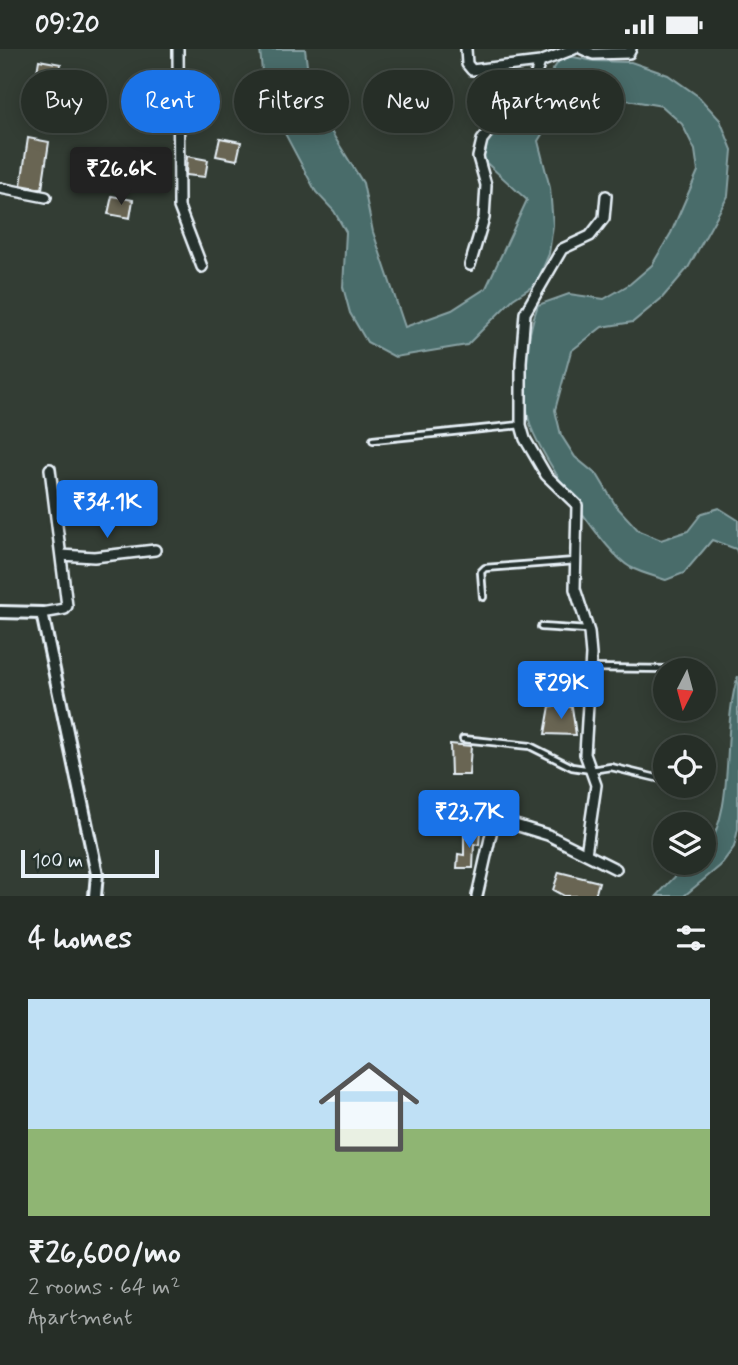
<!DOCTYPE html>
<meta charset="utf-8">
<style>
body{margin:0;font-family:Mynerve,sans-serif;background:#323a33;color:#f1f3f6;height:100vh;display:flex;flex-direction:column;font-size:26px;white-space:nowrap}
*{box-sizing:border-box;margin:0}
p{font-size:23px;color:#a4a8a7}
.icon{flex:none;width:38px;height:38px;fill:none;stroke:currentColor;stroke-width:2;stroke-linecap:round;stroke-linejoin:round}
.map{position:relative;height:847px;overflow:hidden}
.drawer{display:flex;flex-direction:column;background:#262e27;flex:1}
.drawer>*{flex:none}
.top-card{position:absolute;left:21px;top:21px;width:696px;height:63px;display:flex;gap:14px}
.needle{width:46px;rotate:186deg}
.fabs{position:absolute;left:653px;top:609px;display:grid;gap:14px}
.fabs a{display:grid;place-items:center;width:63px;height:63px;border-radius:50%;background:#262e27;box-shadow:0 4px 18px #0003,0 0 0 2px #424a44;font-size:35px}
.scale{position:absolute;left:21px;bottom:18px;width:138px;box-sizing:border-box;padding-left:7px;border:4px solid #e8f1f8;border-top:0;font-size:19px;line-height:24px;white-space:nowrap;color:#e8f1f8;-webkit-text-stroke:5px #26332d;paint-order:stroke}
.price{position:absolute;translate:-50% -60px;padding:0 16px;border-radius:7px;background:#1a73e8;color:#fff;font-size:23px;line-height:46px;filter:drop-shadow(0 2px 4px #0008)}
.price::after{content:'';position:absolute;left:50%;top:42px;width:21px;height:16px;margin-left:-10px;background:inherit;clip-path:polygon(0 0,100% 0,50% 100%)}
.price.active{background:#222;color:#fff}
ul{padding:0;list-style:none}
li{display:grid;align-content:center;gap:14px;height:371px;padding:0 28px}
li+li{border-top:2px solid #424a44}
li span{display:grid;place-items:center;height:217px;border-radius:0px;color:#555}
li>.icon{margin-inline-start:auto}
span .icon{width:126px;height:126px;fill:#fffc;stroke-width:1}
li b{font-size:30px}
h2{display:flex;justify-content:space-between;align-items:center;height:84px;padding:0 28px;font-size:30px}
.chip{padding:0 24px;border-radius:32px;background:#262e27;box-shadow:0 4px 18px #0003,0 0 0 2px #424a44;font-size:24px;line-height:63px}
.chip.active{background:#1a73e8;color:#fff}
.status{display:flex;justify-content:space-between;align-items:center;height:49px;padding:0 35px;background:#262e27;direction:ltr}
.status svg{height:19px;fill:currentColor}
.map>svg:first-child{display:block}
.water{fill:#486c6b;stroke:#88a1a3;stroke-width:2}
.building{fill:#696552;stroke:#e8f1f8;stroke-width:2}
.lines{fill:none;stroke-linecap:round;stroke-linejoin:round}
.service-casing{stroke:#e8f1f8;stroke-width:10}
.minor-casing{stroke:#e8f1f8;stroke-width:14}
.tertiary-casing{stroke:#e8f1f8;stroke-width:16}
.service{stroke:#26332d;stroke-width:4.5}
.minor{stroke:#26332d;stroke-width:9}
.tertiary{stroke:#26332d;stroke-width:10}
</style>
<div class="status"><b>09:20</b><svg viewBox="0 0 49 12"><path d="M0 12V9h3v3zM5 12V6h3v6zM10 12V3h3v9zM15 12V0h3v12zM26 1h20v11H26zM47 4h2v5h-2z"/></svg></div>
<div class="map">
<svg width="738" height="847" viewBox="0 0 738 847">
<rect width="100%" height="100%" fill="#333d34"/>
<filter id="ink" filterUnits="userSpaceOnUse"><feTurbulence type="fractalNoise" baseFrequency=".0143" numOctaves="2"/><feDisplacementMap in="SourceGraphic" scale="14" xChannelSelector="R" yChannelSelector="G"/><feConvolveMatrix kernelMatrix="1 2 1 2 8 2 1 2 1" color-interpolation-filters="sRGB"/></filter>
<g filter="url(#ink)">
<path class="water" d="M 260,0 L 305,0 L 309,33 L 327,76 L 363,134 L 373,183 L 405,278 L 452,261 L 486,239 L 527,151 L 479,107 L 503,68 L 546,31 L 563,6 L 594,12 L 631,13 L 668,26 L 698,47 L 720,71 L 732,101 L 728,147 L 688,219 L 662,249 L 633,273 L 602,278 L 571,302 L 555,361 L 561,386 L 575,408 L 598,427 L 616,457 L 639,482 L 661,491 L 688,482 L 702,464 L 719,459 L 738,471 L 738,506 L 736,500 L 712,491 L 684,524 L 666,531 C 654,527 641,524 630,518 C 604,503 542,408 531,378 C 520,346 526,287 538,256 L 569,245 L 604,250 L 630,235 L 652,216 L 671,184 L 698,122 L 695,101 L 682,75 L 662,57 L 633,52 L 599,47 L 573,53 L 555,64 L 538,92 L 550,139 L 553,176 L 549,205 L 536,235 L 513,250 L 467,296 L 395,308 L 367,293 L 350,264 L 343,238 L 346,183 L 334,162 L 316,143 L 273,62 L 262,23 Z
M 738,627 L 738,780 L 734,798 L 720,817 L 684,847 L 657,847 C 670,833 683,814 704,814 L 704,804 C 738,759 720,681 738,627 Z"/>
<path class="building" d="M 39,11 L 61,15 L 57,32 L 36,29 Z
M 403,26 L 425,30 L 421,48 L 400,44 Z
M 58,38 L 80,42 L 76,60 L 55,57 Z
M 28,89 L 49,93 L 42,140 L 21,136 Z
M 220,89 L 241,93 L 237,111 L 216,107 Z
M 187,107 L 208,111 L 205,128 L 186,126 Z
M 112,147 L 133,151 L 130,169 L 108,165 Z
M 550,657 L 572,658 L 576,686 L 545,685 Z
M 450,695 L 471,697 L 469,726 L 451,726 Z
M 464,782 L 480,783 L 479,796 L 474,795 L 473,819 L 457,819 L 458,805 L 464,806 Z
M 559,823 L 599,833 L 595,847 L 564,847 L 553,841 Z"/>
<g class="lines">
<defs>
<path id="service" d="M 373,391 L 521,376
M 483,548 L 481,523 L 485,519 L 575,512
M 541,578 L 587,581
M 590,619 L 669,620
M 463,690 L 530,697 L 572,718 L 591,721 L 611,718 L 665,731"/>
<path id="minor" d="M 178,0 L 179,158 L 202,218
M 466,0 L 467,15 L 472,21 L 540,13
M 582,0 L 593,5 L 629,4 L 631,0
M 0,139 L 46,148
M 470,216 L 484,169 L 486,136 L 478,108 L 482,91 L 500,68 L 530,43 L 540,13 L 574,0
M 61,506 L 94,508 L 155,501
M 42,564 L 65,560 L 67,557 L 50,420
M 586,805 L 596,736 L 585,705 L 591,606 L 589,583 L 575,540 L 577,456 L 546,426 L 525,390 L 521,376 L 521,313 L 525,264 L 562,200 L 590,187 L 604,169 L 606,147
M 477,847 L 493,776 L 499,771 L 548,786 L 616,820"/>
<path id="tertiary" d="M 0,563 L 42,564 L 97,825 L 95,847"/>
</defs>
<use href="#service" class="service-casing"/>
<use href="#minor" class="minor-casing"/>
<use href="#tertiary" class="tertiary-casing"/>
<use href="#service" class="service"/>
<use href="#minor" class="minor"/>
<use href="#tertiary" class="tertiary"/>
</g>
</g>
</svg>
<div class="fabs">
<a><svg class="needle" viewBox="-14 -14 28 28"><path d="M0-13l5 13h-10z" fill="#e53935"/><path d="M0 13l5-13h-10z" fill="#a4a8a7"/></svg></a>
<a><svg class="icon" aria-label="locate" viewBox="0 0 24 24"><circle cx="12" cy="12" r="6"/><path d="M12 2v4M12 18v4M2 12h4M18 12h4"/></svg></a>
<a><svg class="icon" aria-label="layers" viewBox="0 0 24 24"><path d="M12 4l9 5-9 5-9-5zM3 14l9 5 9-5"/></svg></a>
</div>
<div class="scale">100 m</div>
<b class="price active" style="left:121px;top:158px">₹26.6K</b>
<b class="price" style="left:107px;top:491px">₹34.1K</b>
<b class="price" style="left:561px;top:672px">₹29K</b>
<b class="price" style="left:469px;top:801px">₹23.7K</b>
<div class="top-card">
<a class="chip">Buy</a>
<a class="chip active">Rent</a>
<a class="chip">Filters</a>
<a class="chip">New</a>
<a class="chip">Apartment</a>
</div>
</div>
<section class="drawer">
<h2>4 homes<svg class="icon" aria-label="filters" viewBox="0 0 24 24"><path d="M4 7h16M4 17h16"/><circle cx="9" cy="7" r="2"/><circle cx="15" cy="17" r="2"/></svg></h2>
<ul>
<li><span style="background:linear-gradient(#bfe0f5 60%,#8fb573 0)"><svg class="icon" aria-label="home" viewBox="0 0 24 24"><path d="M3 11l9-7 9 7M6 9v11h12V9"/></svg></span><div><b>₹26,600/mo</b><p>2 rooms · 64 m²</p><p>Apartment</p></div></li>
</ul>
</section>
